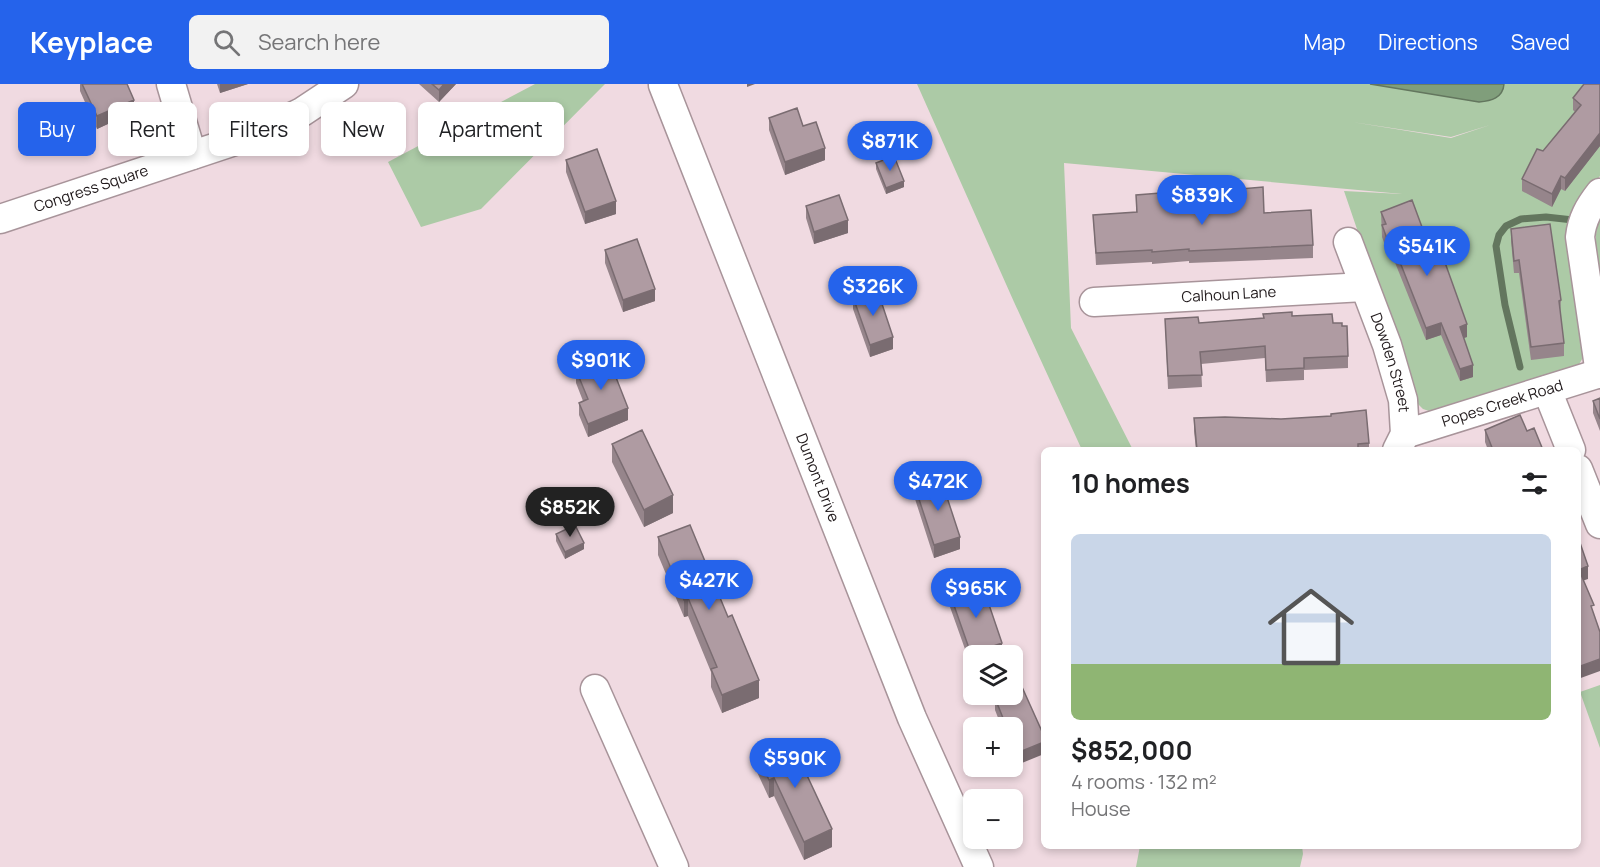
<!DOCTYPE html>
<meta charset="utf-8">
<style>
body{margin:0;font-family:Manrope,sans-serif;background:#f2f2f2;color:#202124;height:100vh;display:flex;flex-direction:column;font-size:22px;white-space:nowrap}
*{box-sizing:border-box;margin:0}
p{font-size:20px;color:#757577}
.icon{flex:none;width:33px;height:33px;fill:none;stroke:currentColor;stroke-width:2;stroke-linecap:round;stroke-linejoin:round}
.map{position:relative;flex:1;overflow:hidden}
.side{position:absolute;left:1041px;top:363px;width:540px;height:402px;display:flex;flex-direction:column;background:#fff;border-radius:9px;box-shadow:0 3px 9px #0003}
.side>*{flex:none}
.banner{position:absolute;left:18px;top:18px;width:570px;height:54px;display:flex;gap:12px}
.fabs{position:absolute;left:963px;top:561px;display:grid;gap:12px}
.fabs a{display:grid;place-items:center;width:60px;height:60px;border-radius:9px;background:#fff;box-shadow:0 3px 9px #0003;font-size:30px}
.price{position:absolute;translate:-50% -51px;padding:0 14px;border-radius:21px;background:#2563eb;color:#fff;font-size:20px;line-height:39px;filter:drop-shadow(0 2px 3px #0008)}
.price::after{content:'';position:absolute;left:50%;top:36px;width:18px;height:14px;margin-left:-9px;background:inherit;clip-path:polygon(0 0,100% 0,50% 100%)}
.price.current{background:#222;color:#fff}
ul{padding:0;list-style:none}
li{display:grid;align-content:center;gap:12px;height:318px;padding:0 30px}
li span{display:grid;place-items:center;height:186px;border-radius:9px;color:#555}
li>.icon{margin-inline-start:auto}
span .icon{width:108px;height:108px;fill:#fffc;stroke-width:1}
li b{font-size:26px}
h2{display:flex;justify-content:space-between;align-items:center;height:72px;padding:0 30px;font-size:26px}
.pill{padding:0 21px;border-radius:9px;background:#fff;box-shadow:0 3px 9px #0003;font-size:21px;line-height:54px}
.pill.current{background:#2563eb;color:#fff}
header{display:flex;align-items:center;gap:36px;box-sizing:border-box;height:84px;padding:0 30px;background:#2563eb;color:#fff}
header strong{font-size:28px}
nav{display:flex;gap:33px;margin-inline-start:auto;font-size:21px}
.search{width:420px;height:54px;background:#f2f2f2;display:flex;align-items:center;gap:15px;box-sizing:border-box;padding:0 21px;border-radius:9px;color:#757577;font-size:22px}
.map>svg:first-child{display:block}
.green{fill:#accaa6;fill-rule:evenodd}
.water{fill:#809e7b;stroke:#63765e;stroke-width:1.5}
.lines{fill:none;stroke-linecap:round;stroke-linejoin:round}
.stream{stroke:#63765e;stroke-width:7}
.minor-casing{stroke:#a8949a;stroke-width:31}
.minor{stroke:#fff;stroke-width:28}
.wall{fill:#96858b}
.shaded-wall{fill:#7a6c71}
.building{fill:#af9ba2;stroke:#7a6c71;stroke-width:1.5}
.labels{text-anchor:middle;stroke-width:5;stroke-linejoin:round;paint-order:stroke}
.street-label{font-size:15px;fill:#1f181a;stroke:#f0dae1}
</style>
<header>
<strong>Keyplace</strong>
<div class="search"><svg class="icon" aria-label="search" viewBox="0 0 24 24"><circle cx="10" cy="10" r="6"/><path d="M15 15l6 6"/></svg>Search here</div>
<nav><a>Map</a><a>Directions</a><a>Saved</a></nav>
</header>
<div class="map">
<svg width="1600" height="783" viewBox="0 0 1600 783">
<rect width="100%" height="100%" fill="#f0dae1"/>
<path class="green" d="M 535,0 L 605,0 L 481,125 L 421,143 L 388,78 Z
M 917,0 L 1600,0 L 1600,92 L 1581,118 L 1584,272 L 1578,282 L 1432,328 L 1423,325 L 1416,318 L 1344,107 L 1402,110 L 1064,79 L 1071,244 L 1133,366 L 1082,366 L 1014,218 ZM 1352,38 L 1451,53 L 1490,41 L 1451,54 Z
M 1600,134 L 1600,194 C 1597,173 1592,154 1600,134 Z
M 1600,601 L 1600,664 L 1580,608 Z
M 1140,762 L 1302,762 L 1303,770 L 1300,783 L 1136,783 Z"/>
<path class="water" d="M 1370,0 L 1504,0 C 1503,14 1491,17 1479,18 Z"/>
<g class="lines">
<path class="stream" d="M 1520,283 L 1505,221 L 1496,162 L 1499,151 L 1506,142 L 1521,135 L 1546,133 L 1573,136"/>
<defs>
<g id="minor">
<path d="M 171,0 L 192,71"/>
<path id="s1" d="M 663,1 L 912,634 L 979,783"/>
<path id="s2" d="M 0,135 L 256,50 L 302,28 L 344,0"/>
<path id="s3" d="M 1348,158 L 1387,261 L 1403,316 L 1405,350 L 1397,366"/>
<path id="s4" d="M 1094,218 L 1364,203"/>
<path d="M 1600,290 L 1580,153 C 1582,135 1589,123 1600,109"/>
<path d="M 1547,306 L 1571,366"/>
<path id="s5" d="M 1405,350 L 1600,289"/>
<path d="M 1578,385 L 1600,440"/>
<path d="M 595,605 L 674,783"/>
</g>
</defs>
<use href="#minor" class="minor-casing"/>
<use href="#minor" class="minor"/>
</g>
<path class="wall" d="M 80,0 L 127,0 L 134,28 L 97,45 L 80,7 Z
M 217,0 L 248,0 L 220,9 Z
M 419,0 L 456,0 L 439,18 Z
M 1600,0 L 1600,62 L 1565,107 L 1561,105 L 1552,123 L 1522,107 L 1522,95 L 1543,67 L 1575,28 L 1573,26 L 1573,14 Z
M 769,34 L 825,76 L 785,91 L 769,46 Z
M 566,76 L 616,130 L 585,140 L 566,88 Z
M 876,79 L 904,103 L 886,110 L 876,85 Z
M 1229,106 L 1313,161 L 1313,174 L 1189,179 L 1189,177 L 1152,180 L 1152,178 L 1096,181 L 1093,131 L 1136,128 L 1136,111 L 1175,128 L 1230,124 Z
M 806,122 L 848,149 L 814,160 L 806,134 Z
M 1381,128 L 1429,162 L 1467,253 L 1464,254 L 1473,293 L 1460,297 L 1441,251 L 1426,256 L 1392,171 L 1389,172 L 1382,153 Z
M 1511,145 L 1561,216 L 1560,229 L 1564,259 L 1564,272 L 1531,276 L 1519,189 L 1514,189 L 1511,157 Z
M 605,166 L 655,217 L 623,228 L 605,179 Z
M 853,213 L 893,265 L 870,273 L 853,225 Z
M 1292,232 L 1333,239 L 1348,272 L 1348,284 L 1304,286 L 1304,296 L 1266,298 L 1265,274 L 1201,280 L 1202,303 L 1168,305 L 1165,235 L 1199,239 Z
M 576,286 L 628,336 L 588,353 L 579,331 L 579,319 L 583,317 L 576,299 Z
M 1600,314 L 1600,347 L 1593,329 L 1593,317 Z
M 1194,334 L 1369,359 L 1369,366 L 1196,366 L 1194,347 Z
M 1485,346 L 1527,347 L 1543,366 L 1488,366 L 1485,358 Z
M 612,360 L 673,429 L 644,443 L 612,378 Z
M 915,403 L 960,465 L 934,474 L 915,415 Z
M 556,450 L 584,465 L 565,475 L 556,457 Z
M 658,453 L 759,614 L 722,629 L 711,603 L 711,588 L 688,532 L 684,533 L 658,471 Z
M 950,510 L 1002,571 L 974,572 L 974,581 L 971,582 L 950,523 Z
M 1022,603 L 1017,681 L 1012,670 L 1012,644 L 1002,644 L 995,626 L 995,614 Z
M 757,670 L 832,763 L 804,776 L 774,712 L 769,714 L 757,688 Z"/>
<path class="shaded-wall" d="M 220,0 L 248,0 L 220,9 Z
M 444,0 L 456,0 L 439,18 L 439,6 Z
M 747,0 L 755,0 L 747,3 Z
M 134,16 L 134,28 L 97,45 L 97,32 Z
M 1600,49 L 1600,62 L 1565,107 L 1565,94 Z
M 825,64 L 825,76 L 785,91 L 785,78 Z
M 1561,92 L 1561,105 L 1552,123 L 1552,110 Z
M 904,97 L 904,103 L 886,110 L 886,104 Z
M 616,117 L 616,130 L 585,140 L 585,128 Z
M 848,136 L 848,149 L 814,160 L 814,148 Z
M 1392,158 L 1392,171 L 1389,172 L 1389,160 Z
M 655,205 L 655,217 L 623,228 L 623,216 Z
M 1441,239 L 1441,251 L 1426,256 L 1426,244 Z
M 1467,240 L 1467,253 L 1460,255 L 1460,243 Z
M 893,253 L 893,265 L 870,273 L 870,261 Z
M 1473,281 L 1473,293 L 1460,297 L 1460,285 Z
M 628,324 L 628,336 L 588,353 L 588,340 Z
M 673,411 L 673,429 L 644,443 L 644,426 Z
M 960,453 L 960,465 L 934,474 L 934,461 Z
M 584,459 L 584,465 L 565,475 L 565,468 Z
M 1588,482 L 1588,495 L 1579,498 L 1579,486 Z
M 688,514 L 688,532 L 684,533 L 684,516 Z
M 1002,559 L 1002,571 L 974,572 L 974,581 L 971,582 L 971,570 Z
M 1600,575 L 1600,587 L 1578,595 L 1578,583 Z
M 759,596 L 759,614 L 722,629 L 722,611 Z
M 1044,658 L 1044,670 L 1017,681 L 1017,669 Z
M 774,694 L 774,712 L 769,714 L 769,696 Z
M 832,745 L 832,763 L 804,776 L 804,758 Z"/>
<path class="building" d="M 82,0 L 127,0 L 134,16 L 97,32 Z
M 432,0 L 444,0 L 439,6 Z
M 1584,0 L 1600,0 L 1600,49 L 1565,94 L 1561,92 L 1552,110 L 1522,95 L 1537,65 L 1543,67 L 1581,21 L 1573,14 Z
M 797,24 L 803,42 L 816,38 L 825,64 L 785,78 L 769,34 Z
M 597,65 L 616,117 L 585,128 L 566,76 Z
M 894,72 L 904,97 L 886,104 L 876,79 Z
M 1263,103 L 1264,129 L 1311,126 L 1313,161 L 1189,167 L 1189,165 L 1152,168 L 1152,166 L 1096,169 L 1093,131 L 1137,128 L 1136,111 L 1173,108 L 1175,128 L 1230,124 L 1229,106 Z
M 839,111 L 848,136 L 814,148 L 806,122 Z
M 1412,116 L 1429,162 L 1438,159 L 1467,240 L 1460,243 L 1473,281 L 1460,285 L 1441,239 L 1426,244 L 1392,158 L 1389,160 L 1382,141 L 1386,140 L 1381,128 Z
M 1550,140 L 1561,216 L 1559,217 L 1564,259 L 1531,263 L 1519,176 L 1514,177 L 1511,145 Z
M 637,155 L 655,205 L 623,216 L 605,166 Z
M 877,205 L 893,253 L 870,261 L 853,213 Z
M 1292,228 L 1292,232 L 1332,230 L 1333,239 L 1342,239 L 1342,242 L 1347,242 L 1348,272 L 1304,274 L 1304,284 L 1266,286 L 1265,262 L 1200,268 L 1202,291 L 1168,292 L 1165,235 L 1198,233 L 1199,239 L 1264,234 L 1263,230 Z
M 608,273 L 628,324 L 588,340 L 579,319 L 588,315 L 576,286 Z
M 1600,314 L 1600,335 L 1593,317 Z
M 1366,326 L 1369,359 L 1358,360 L 1358,365 L 1345,366 L 1197,366 L 1194,334 L 1225,333 L 1281,335 L 1331,332 L 1331,330 Z
M 1520,331 L 1527,347 L 1534,344 L 1543,366 L 1493,366 L 1485,346 Z
M 642,346 L 673,411 L 644,426 L 612,360 Z
M 941,395 L 960,453 L 934,461 L 915,403 Z
M 575,441 L 584,459 L 565,468 L 556,450 Z
M 690,441 L 728,533 L 732,531 L 759,596 L 722,611 L 711,585 L 717,583 L 688,514 L 684,516 L 658,453 Z
M 1578,453 L 1588,482 L 1579,486 L 1594,521 L 1591,522 L 1600,548 L 1600,575 L 1578,583 Z
M 982,500 L 1002,559 L 971,570 L 950,510 Z
M 1022,603 L 1044,652 L 1044,658 L 1017,669 L 1012,658 L 1012,644 L 1007,644 L 995,614 L 1003,610 L 1012,610 L 1012,607 Z
M 790,655 L 832,745 L 804,758 L 774,694 L 769,696 L 757,670 Z"/>
<g class="labels">
<g class="street-label">
<text dy="5" stroke="none"><textPath href="#s2" startOffset="96">Congress Square</textPath></text>
<text dy="5" stroke="none"><textPath href="#s4" startOffset="135">Calhoun Lane</textPath></text>
<text dy="5" stroke="none"><textPath href="#s3" startOffset="128">Dowden Street</textPath></text>
<text dy="5" stroke="none"><textPath href="#s5" startOffset="102">Popes Creek Road</textPath></text>
<text dy="5" stroke="none"><textPath href="#s1" startOffset="422">Dumont Drive</textPath></text>
</g>
</g>
</svg>
<div class="fabs">
<a><svg class="icon" aria-label="layers" viewBox="0 0 24 24"><path d="M12 4l9 5-9 5-9-5zM3 14l9 5 9-5"/></svg></a>
<a>+</a>
<a>−</a>
</div>
<b class="price" style="left:890px;top:88px">$871K</b>
<b class="price" style="left:1202px;top:142px">$839K</b>
<b class="price" style="left:1427px;top:193px">$541K</b>
<b class="price" style="left:873px;top:233px">$326K</b>
<b class="price" style="left:601px;top:307px">$901K</b>
<b class="price" style="left:938px;top:428px">$472K</b>
<b class="price current" style="left:570px;top:454px">$852K</b>
<b class="price" style="left:709px;top:527px">$427K</b>
<b class="price" style="left:976px;top:535px">$965K</b>
<b class="price" style="left:795px;top:705px">$590K</b>
<div class="banner">
<a class="pill current">Buy</a>
<a class="pill">Rent</a>
<a class="pill">Filters</a>
<a class="pill">New</a>
<a class="pill">Apartment</a>
</div>
<section class="side">
<h2>10 homes<svg class="icon" aria-label="filters" viewBox="0 0 24 24"><path d="M4 7h16M4 17h16"/><circle cx="9" cy="7" r="2"/><circle cx="15" cy="17" r="2"/></svg></h2>
<ul>
<li><span style="background:linear-gradient(#c9d6e8 70%,#8fb573 0)"><svg class="icon" aria-label="home" viewBox="0 0 24 24"><path d="M3 11l9-7 9 7M6 9v11h12V9"/></svg></span><div><b>$852,000</b><p>4 rooms · 132 m²</p><p>House</p></div></li>
</ul>
</section>
</div>
